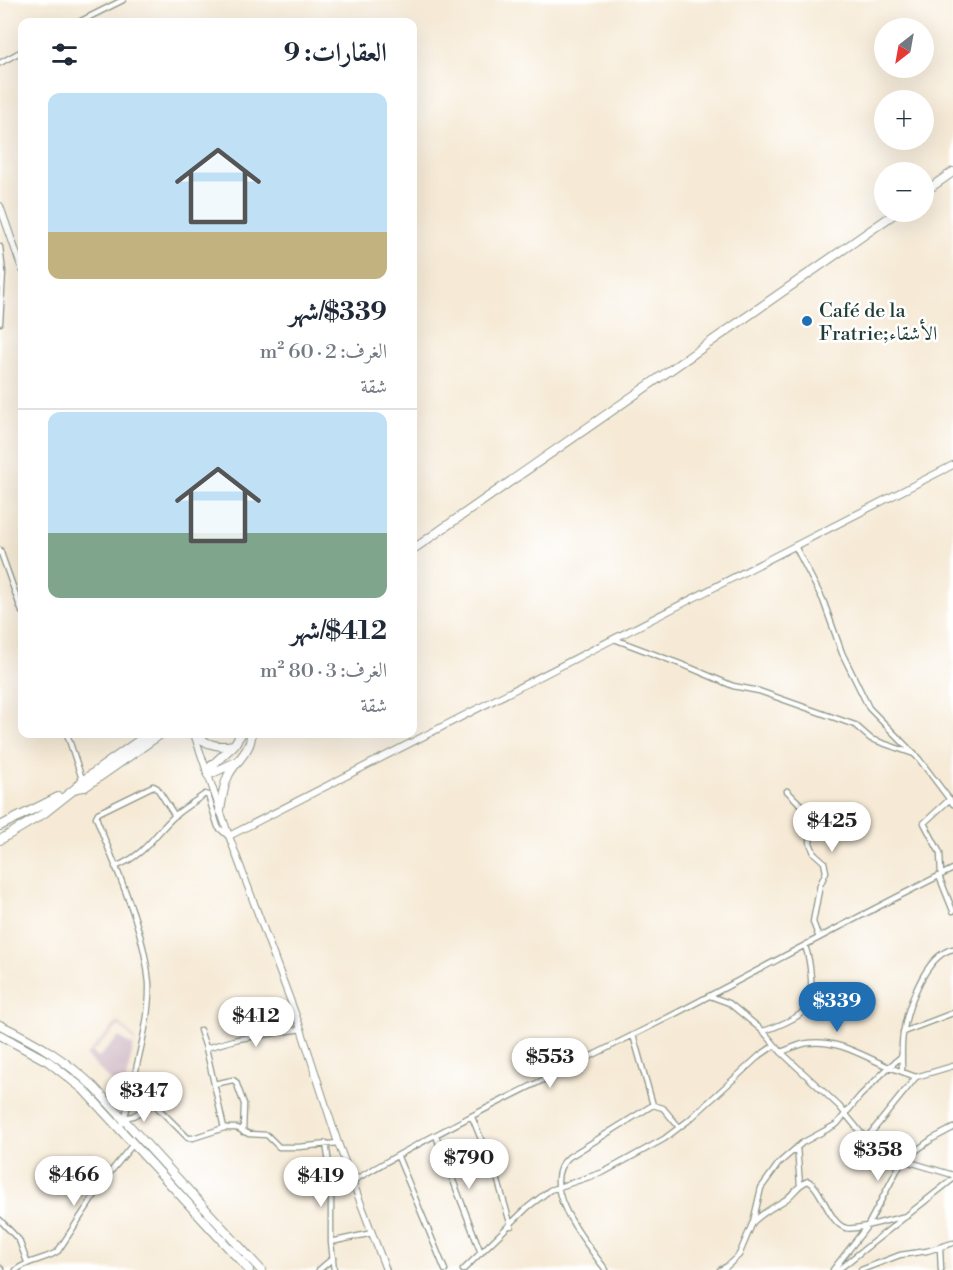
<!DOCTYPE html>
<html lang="ar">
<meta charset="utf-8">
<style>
body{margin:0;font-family:"Libre Bodoni",Amiri,serif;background:#f2f2f3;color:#1f2937;direction:rtl;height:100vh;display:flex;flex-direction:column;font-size:22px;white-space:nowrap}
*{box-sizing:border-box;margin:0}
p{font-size:20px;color:#747a83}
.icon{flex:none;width:33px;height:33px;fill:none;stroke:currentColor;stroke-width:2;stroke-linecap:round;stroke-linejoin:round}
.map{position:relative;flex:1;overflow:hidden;direction:ltr}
.sheet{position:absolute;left:18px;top:18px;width:399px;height:720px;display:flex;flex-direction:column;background:#fff;border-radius:12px;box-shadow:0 6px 24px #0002;direction:rtl}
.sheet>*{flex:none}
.needle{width:39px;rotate:211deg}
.buttons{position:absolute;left:874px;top:18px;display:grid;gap:12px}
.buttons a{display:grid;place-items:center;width:60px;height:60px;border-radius:50%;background:#fff;box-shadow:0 6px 24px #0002;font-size:30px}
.price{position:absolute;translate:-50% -51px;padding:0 14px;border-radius:21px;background:#fff;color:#222;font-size:20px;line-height:39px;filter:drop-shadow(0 2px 3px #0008)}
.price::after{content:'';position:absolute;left:50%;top:36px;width:18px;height:14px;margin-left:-9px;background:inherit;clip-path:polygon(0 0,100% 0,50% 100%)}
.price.current{background:#1f6fb2;color:#fff}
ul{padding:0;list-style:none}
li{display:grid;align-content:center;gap:12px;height:318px;padding:0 30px}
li+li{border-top:2px solid #e0e1e3}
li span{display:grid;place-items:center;height:186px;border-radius:12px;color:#555}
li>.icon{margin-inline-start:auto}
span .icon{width:108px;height:108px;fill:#fffc;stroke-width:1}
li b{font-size:26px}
h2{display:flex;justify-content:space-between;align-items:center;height:72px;padding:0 30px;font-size:26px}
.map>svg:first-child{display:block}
.industrial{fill:#d2bdc8;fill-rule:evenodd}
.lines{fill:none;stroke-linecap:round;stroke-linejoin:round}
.minor-casing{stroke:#8a9485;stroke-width:7}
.tertiary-casing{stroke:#8a9485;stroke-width:8}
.primary-casing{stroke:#8a9485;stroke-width:10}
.trunk-casing{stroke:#8a9485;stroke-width:10}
.minor{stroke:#fff;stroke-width:4.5}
.tertiary{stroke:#fff;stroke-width:6}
.primary{stroke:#fff;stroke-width:8}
.trunk{stroke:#fff;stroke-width:8}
.poi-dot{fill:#1f6fb2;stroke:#fff;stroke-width:2}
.labels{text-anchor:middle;stroke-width:5;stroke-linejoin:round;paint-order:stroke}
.poi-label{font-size:20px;fill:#1f3d34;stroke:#fff;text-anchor:start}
</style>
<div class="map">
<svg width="953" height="1270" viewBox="0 0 953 1270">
<rect width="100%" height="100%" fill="#fff"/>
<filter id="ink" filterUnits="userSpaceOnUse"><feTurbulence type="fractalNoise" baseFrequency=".0167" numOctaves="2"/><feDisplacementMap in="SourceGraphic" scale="12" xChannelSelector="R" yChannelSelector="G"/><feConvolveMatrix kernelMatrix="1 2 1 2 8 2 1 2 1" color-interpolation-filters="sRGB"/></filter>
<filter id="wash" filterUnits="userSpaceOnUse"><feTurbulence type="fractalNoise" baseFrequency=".008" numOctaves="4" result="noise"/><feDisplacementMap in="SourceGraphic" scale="24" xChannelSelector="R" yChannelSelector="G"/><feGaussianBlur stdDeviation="1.35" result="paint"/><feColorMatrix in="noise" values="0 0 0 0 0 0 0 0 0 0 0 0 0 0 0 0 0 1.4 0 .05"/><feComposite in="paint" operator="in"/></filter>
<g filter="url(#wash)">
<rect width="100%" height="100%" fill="#f6ead6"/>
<path class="industrial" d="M 118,1022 L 135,1039 L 123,1093 L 86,1056 ZM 119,1025 L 134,1040 L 133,1046 L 119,1037 L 98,1058 L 92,1052 Z"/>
</g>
<g filter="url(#ink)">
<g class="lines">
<defs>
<path id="minor" d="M 79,22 L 123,0
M 0,63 L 22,51
M 0,247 L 3,272 L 0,323
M 795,546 L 823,600 L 842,653 L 869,708 L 919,759 L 953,804
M 0,550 L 22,612
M 614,639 L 691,668 L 733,686 L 759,691 L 855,725 L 871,739 L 914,754
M 67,734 L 83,782
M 787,791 L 812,816 L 810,843 L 814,853 L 824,862 L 826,872 L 820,885 L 813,922 L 819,938
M 115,867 C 149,853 153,834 178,813 C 187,806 197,800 205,794 L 208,795 L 218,827 L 228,836
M 941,875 L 940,853 L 924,823 L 950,799
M 939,876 L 953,911
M 710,996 L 729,1003 L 763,1031 C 774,1028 798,1018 805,1010 C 816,998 810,959 805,946
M 200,1030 L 206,1048 L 224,1128
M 763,1031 L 781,1052 L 839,1106 L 866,1139 L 886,1160 L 892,1163 L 902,1161 L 913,1163 L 953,1175
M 903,1032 L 953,1013
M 633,1035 L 653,1105
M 206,1048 L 238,1039 L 301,1029
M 781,1052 C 790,1049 799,1044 808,1043 C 837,1039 863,1056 889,1067 L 902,1056
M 902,1071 C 902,1059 901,1046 903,1034 C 907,1008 925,955 953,949
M 214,1084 L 233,1080 L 236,1082 L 244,1104 L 243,1132
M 472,1117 L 498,1181 L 511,1226
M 124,1118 L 133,1116 L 154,1104 L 188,1138 L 193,1138 L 224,1128 L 237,1128 L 249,1134 L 267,1135 L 279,1147 L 299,1147 L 338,1143
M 120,1127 C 129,1109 133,1086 137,1065 C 143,1039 150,1011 149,983 C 144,926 116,870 96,817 L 98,813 L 153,786 L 157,788 L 175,816
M 436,1136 L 481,1253
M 866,1139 L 916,1077
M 326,1143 L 331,1177 L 331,1242 L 334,1270
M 797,1147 L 800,1185
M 398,1157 L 445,1270
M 353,1181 C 453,1122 559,1073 663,1020 C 760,970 855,917 953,869
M 0,1220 L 19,1240 L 27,1262
M 753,1222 C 765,1211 772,1208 785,1200 C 794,1194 797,1185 808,1181 C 821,1186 829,1224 846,1228 C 856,1231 893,1218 907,1216
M 331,1242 L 372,1233
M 940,1248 L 941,1270
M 0,1268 L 2,1270
M 16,1270 C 30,1259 46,1260 58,1251 L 108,1175 L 134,1143
M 319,1270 L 333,1258
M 463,1270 L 528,1207 L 550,1190 L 604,1172 L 664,1139 L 689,1120 L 759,1056 L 775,1045
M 606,1270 C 588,1245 535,1185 569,1157 L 653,1105 L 663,1108 L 679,1127
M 720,1270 L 726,1267 L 739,1255 L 753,1222 L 761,1188 L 779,1163 L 802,1143 L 837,1124 L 860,1096 L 889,1067 L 916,1077 L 953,1066
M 833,1270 L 868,1225 L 902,1161 L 932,1139 L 953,1128
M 838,1270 L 953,1179
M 861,1270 L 900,1255 L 927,1251 L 953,1243"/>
<path id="tertiary" d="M 0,206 L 22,269
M 194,734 L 229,836 L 301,1029 L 338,1143 L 386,1270
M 229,836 L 953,465"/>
<path id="primary" d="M 924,192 L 953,172
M 412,550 L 897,212
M 195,734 C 206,745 218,748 234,745 L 241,734
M 207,770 L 233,746
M 208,775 L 234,763
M 76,788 L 85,787 L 161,734
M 76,788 L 82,781 L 148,734
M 220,811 C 222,799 223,787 228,776 C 234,762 252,751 251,734"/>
<path id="trunk" d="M 0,826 L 58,797
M 0,840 L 43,814 L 76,788
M 0,1025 C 39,1044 63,1058 95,1088 L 261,1270
M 0,1035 L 49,1062 L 83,1089 L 249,1270"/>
</defs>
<use href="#minor" class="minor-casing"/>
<use href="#tertiary" class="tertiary-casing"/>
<use href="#primary" class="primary-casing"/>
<use href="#trunk" class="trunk-casing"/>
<use href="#minor" class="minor"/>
<use href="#tertiary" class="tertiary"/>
<use href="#primary" class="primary"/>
<use href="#trunk" class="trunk"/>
</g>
</g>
<circle class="poi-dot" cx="807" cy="321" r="6"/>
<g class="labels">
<g class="poi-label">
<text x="819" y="317">Café de la<tspan x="819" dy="23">Fratrie;الأشقاء</tspan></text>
</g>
</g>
</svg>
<div class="buttons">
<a><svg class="needle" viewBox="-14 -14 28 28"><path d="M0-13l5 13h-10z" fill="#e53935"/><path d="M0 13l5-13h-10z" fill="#747a83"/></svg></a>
<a>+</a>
<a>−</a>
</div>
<b class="price" style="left:832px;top:853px">$425</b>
<b class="price current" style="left:837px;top:1033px">$339</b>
<b class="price" style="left:256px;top:1048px">$412</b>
<b class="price" style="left:550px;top:1089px">$553</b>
<b class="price" style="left:144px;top:1123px">$347</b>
<b class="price" style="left:878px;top:1182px">$358</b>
<b class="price" style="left:469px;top:1190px">$790</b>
<b class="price" style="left:74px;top:1207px">$466</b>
<b class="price" style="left:321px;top:1208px">$419</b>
<section class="sheet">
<h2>العقارات: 9<svg class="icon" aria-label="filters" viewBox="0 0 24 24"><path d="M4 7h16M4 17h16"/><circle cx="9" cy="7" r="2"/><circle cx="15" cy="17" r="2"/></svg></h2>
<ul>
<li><span style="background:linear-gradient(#bfe0f5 75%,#c2b280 0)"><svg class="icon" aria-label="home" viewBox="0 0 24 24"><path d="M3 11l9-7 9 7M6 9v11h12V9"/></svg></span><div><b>$339/شهر</b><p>الغرف: 2 · 60 m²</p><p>شقة</p></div></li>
<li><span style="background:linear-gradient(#bfe0f5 65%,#7fa58c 0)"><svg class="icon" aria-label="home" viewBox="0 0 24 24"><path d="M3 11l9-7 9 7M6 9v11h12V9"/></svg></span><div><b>$412/شهر</b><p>الغرف: 3 · 80 m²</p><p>شقة</p></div></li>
</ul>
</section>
</div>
